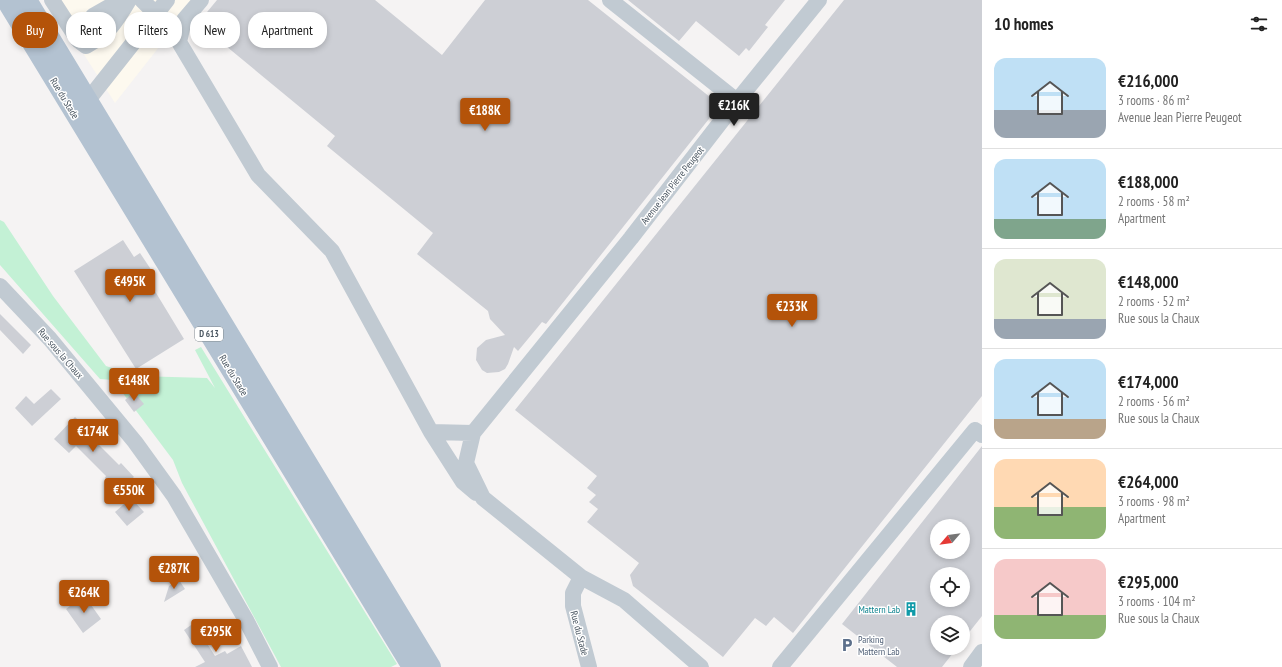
<!DOCTYPE html>
<meta charset="utf-8">
<style>
body{margin:0;font-family:"PT Sans Narrow",sans-serif;background:#f6f6f6;color:#222;height:100vh;display:flex;flex-direction:column;font-size:15px;white-space:nowrap}
*{box-sizing:border-box;margin:0}
p{font-size:13px;color:#767676}
.icon{flex:none;width:22px;height:22px;fill:none;stroke:currentColor;stroke-width:2;stroke-linecap:round;stroke-linejoin:round}
.map{position:relative;flex:1;overflow:hidden}
.details{display:flex;flex-direction:column;background:#fff;width:300px}
.details>*{flex:none}
.guide{position:absolute;left:12px;top:12px;width:380px;height:36px;display:flex;gap:8px}
.needle{width:26px;rotate:242deg}
.buttons{position:absolute;left:930px;top:519px;display:grid;gap:8px}
.buttons a{display:grid;place-items:center;width:40px;height:40px;border-radius:50%;background:#fff;box-shadow:0 2px 6px #0003;font-size:20px}
.price{position:absolute;translate:-50% -34px;padding:0 9px;border-radius:4px;background:#b45309;color:#fff;font-size:13px;line-height:26px;filter:drop-shadow(0 1px 2px #0008)}
.price::after{content:'';position:absolute;left:50%;top:24px;width:12px;height:9px;margin-left:-6px;background:inherit;clip-path:polygon(0 0,100% 0,50% 100%)}
.price.selected{background:#222;color:#fff}
ul{padding:0;list-style:none}
li{display:flex;align-items:center;gap:12px;height:100px;padding:0 12px}
li+li{border-top:1px solid #e0e0e0}
li span{display:grid;place-items:center;flex:none;width:112px;height:80px;border-radius:12px;color:#555}
li>.icon{margin-inline-start:auto}
span .icon{width:48px;height:48px;fill:#fffc;stroke-width:1}
li b{font-size:17px}
h2{display:flex;justify-content:space-between;align-items:center;height:48px;padding:0 12px;font-size:17px}
.pill{padding:0 14px;border-radius:16px;background:#fff;box-shadow:0 2px 6px #0003;font-size:14px;line-height:36px}
.pill.selected{background:#b45309;color:#fff}
main{display:flex;flex:1;min-height:0}
.map>svg:first-child{display:block}
.commercial{fill:#fdf9ef}
.green{fill:#c3f1d5}
.building{fill:#cdcfd5;fill-rule:evenodd}
.lines{fill:none;stroke-linecap:round;stroke-linejoin:round}
.minor{stroke:#c1cad2;stroke-width:16}
.major{stroke:#b3c2d1;stroke-width:20}
.labels{text-anchor:middle;stroke-width:3;stroke-linejoin:round;paint-order:stroke}
.shield{fill:#fff;stroke:#808990;stroke-width:1}
.shield-label{font-size:9px;font-weight:bold;fill:#4a5661}
.street-label{font-size:10px;fill:#4a5661;stroke:#fff}
.culture-label{font-size:10px;fill:#0d838f;stroke:#fff;text-anchor:end}
.service-label{font-size:10px;fill:#4e5e75;stroke:#fff;text-anchor:start}
</style>
<main>
<div class="map">
<svg width="982" height="667" viewBox="0 0 982 667">
<rect width="100%" height="100%" fill="#f5f3f3"/>
<path class="commercial" d="M 49,0 L 196,0 L 115,103 Z"/>
<path class="green" d="M 0,220 L 4,222 L 53,296 L 106,366 L 137,376 L 207,378 L 215,388 L 195,350 L 201,347 L 397,664 L 391,667 L 281,667 L 182,483 L 173,460 L 113,380 L 100,379 L 0,265 Z"/>
<path class="building" d="M 217,0 L 375,0 L 442,55 L 485,0 L 588,0 L 720,105 L 546,324 L 542,322 L 518,351 L 514,347 L 508,364 L 505,369 L 499,372 L 487,373 L 482,370 L 476,360 L 477,348 L 486,340 L 505,335 L 490,319 L 488,311 L 417,254 L 433,233 L 327,146 L 335,136 L 198,23 Z
M 628,0 L 785,0 L 765,25 L 768,27 L 749,51 L 746,48 L 739,56 L 696,21 L 679,41 Z
M 844,0 L 982,0 L 982,396 L 793,633 L 774,617 L 766,626 L 755,618 L 723,657 L 633,586 L 630,575 L 639,563 L 587,522 L 598,509 L 589,502 L 596,495 L 587,488 L 597,476 L 515,410 Z
M 123,240 L 134,257 L 140,253 L 154,274 L 147,278 L 184,339 L 136,369 L 74,271 Z
M 0,314 L 31,345 L 23,354 L 0,330 Z
M 51,389 L 61,399 L 32,426 L 15,408 L 26,396 L 34,404 Z
M 134,392 L 144,404 L 134,412 L 125,400 Z
M 75,417 L 101,442 L 98,444 L 119,465 L 121,463 L 134,477 L 117,491 L 105,478 L 106,476 L 76,446 L 69,453 L 54,439 Z
M 982,446 L 982,616 L 963,640 L 963,622 L 937,622 L 937,648 L 957,648 L 942,667 L 897,667 L 842,624 ZM 937,526 L 963,526 L 963,552 L 937,552 ZM 937,574 L 963,574 L 963,600 L 937,600 Z
M 131,498 L 144,512 L 127,526 L 115,512 Z
M 179,580 L 185,589 L 164,602 L 169,586 Z
M 84,595 L 101,619 L 83,633 L 66,609 Z
M 194,623 L 215,656 L 225,651 L 227,654 L 241,646 L 252,667 L 195,667 L 205,662 L 184,630 Z"/>
<g class="lines">
<path class="minor" d="M 52,0 L 78,40 L 86,46 C 109,33 116,22 129,0
M 142,0 L 156,14
M 201,0 L 184,20 L 179,42 L 258,175 L 332,251 L 431,432 L 473,433
M 610,0 L 737,101
M 103,37 L 93,16 L 121,0
M 88,100 L 167,0
M 0,286 L 50,339 L 135,442 L 174,496 L 246,620 L 270,667
M 431,432 L 463,482 L 476,493
M 581,577 L 573,593 L 573,606 L 589,667
M 701,667 L 624,600 L 581,577 L 483,498 L 466,463 L 473,433 L 631,238 L 737,101 L 819,0
M 780,667 L 975,430 L 982,435
M 971,667 L 982,652"/>
<path class="major" d="M 6,0 L 412,667
M 27,0 L 431,667"/>
</g>
<defs>
<symbol id="building-bare" viewBox="-9 -9 18 18"><path d="M-4-6H4V6H1V3H-1V6H-4ZM-2.5-4.3h1.7v1.8h-1.7ZM.8-4.3h1.7v1.8H.8ZM-2.5-1h1.7V.8h-1.7ZM.8-1h1.7V.8H.8Z" fill="#0f9aa8" stroke="#fff" stroke-width="2.5" paint-order="stroke"/></symbol>
<symbol id="parking-bare" viewBox="-9 -9 18 18"><path d="M-3.5-5.5H1a3.5 3.5 0 0 1 0 7H-1V5.5H-3.5ZM-1-3.4V-.6H.8a1.4 1.4 0 0 0 0-2.8Z" fill="#5c6f8a" stroke="#fff" stroke-width="2.5" paint-order="stroke"/></symbol>
</defs>
<g fill-rule="evenodd">
<use href="#building-bare" x="901" y="599" width="20" height="20"/>
<use href="#parking-bare" x="837" y="635" width="20" height="20"/>
</g>
<g class="labels">
<rect class="shield" x="195" y="327" width="28" height="14" rx="3"/>
<g class="shield-label">
<text x="209" y="337">D 613</text>
</g>
<g class="street-label">
<text transform="translate(65 98) rotate(59)" y="4">Rue du Stade</text>
<text transform="translate(672 185) rotate(-52)" y="4">Avenue Jean Pierre Peugeot</text>
<text transform="translate(61 353) rotate(49)" y="4">Rue sous la Chaux</text>
<text transform="translate(234 375) rotate(59)" y="4">Rue du Stade</text>
<text transform="translate(580 633) rotate(75)" y="4">Rue du Stade</text>
</g>
<g class="culture-label">
<text x="900" y="613">Mattern Lab</text>
</g>
<g class="service-label">
<text x="858" y="643">Parking<tspan x="858" dy="12">Mattern Lab</tspan></text>
</g>
</g>
</svg>
<div class="buttons">
<a><svg class="needle" viewBox="-14 -14 28 28"><path d="M0-13l5 13h-10z" fill="#e53935"/><path d="M0 13l5-13h-10z" fill="#767676"/></svg></a>
<a><svg class="icon" aria-label="locate" viewBox="0 0 24 24"><circle cx="12" cy="12" r="6"/><path d="M12 2v4M12 18v4M2 12h4M18 12h4"/></svg></a>
<a><svg class="icon" aria-label="layers" viewBox="0 0 24 24"><path d="M12 4l9 5-9 5-9-5zM3 14l9 5 9-5"/></svg></a>
</div>
<b class="price selected" style="left:734px;top:127px">€216K</b>
<b class="price" style="left:485px;top:132px">€188K</b>
<b class="price" style="left:130px;top:303px">€495K</b>
<b class="price" style="left:792px;top:328px">€233K</b>
<b class="price" style="left:134px;top:402px">€148K</b>
<b class="price" style="left:93px;top:453px">€174K</b>
<b class="price" style="left:129px;top:512px">€550K</b>
<b class="price" style="left:174px;top:590px">€287K</b>
<b class="price" style="left:84px;top:614px">€264K</b>
<b class="price" style="left:216px;top:653px">€295K</b>
<div class="guide">
<a class="pill selected">Buy</a>
<a class="pill">Rent</a>
<a class="pill">Filters</a>
<a class="pill">New</a>
<a class="pill">Apartment</a>
</div>
</div>
<section class="details">
<h2>10 homes<svg class="icon" aria-label="filters" viewBox="0 0 24 24"><path d="M4 7h16M4 17h16"/><circle cx="9" cy="7" r="2"/><circle cx="15" cy="17" r="2"/></svg></h2>
<ul>
<li><span style="background:linear-gradient(#bfe0f5 65%,#9aa5b1 0)"><svg class="icon" aria-label="home" viewBox="0 0 24 24"><path d="M3 11l9-7 9 7M6 9v11h12V9"/></svg></span><div><b>€216,000</b><p>3 rooms · 86 m²</p><p>Avenue Jean Pierre Peugeot</p></div></li>
<li><span style="background:linear-gradient(#bfe0f5 75%,#7fa58c 0)"><svg class="icon" aria-label="home" viewBox="0 0 24 24"><path d="M3 11l9-7 9 7M6 9v11h12V9"/></svg></span><div><b>€188,000</b><p>2 rooms · 58 m²</p><p>Apartment</p></div></li>
<li><span style="background:linear-gradient(#dfe7d0 75%,#9aa5b1 0)"><svg class="icon" aria-label="home" viewBox="0 0 24 24"><path d="M3 11l9-7 9 7M6 9v11h12V9"/></svg></span><div><b>€148,000</b><p>2 rooms · 52 m²</p><p>Rue sous la Chaux</p></div></li>
<li><span style="background:linear-gradient(#bfe0f5 75%,#b9a48a 0)"><svg class="icon" aria-label="home" viewBox="0 0 24 24"><path d="M3 11l9-7 9 7M6 9v11h12V9"/></svg></span><div><b>€174,000</b><p>2 rooms · 56 m²</p><p>Rue sous la Chaux</p></div></li>
<li><span style="background:linear-gradient(#ffd9b3 60%,#8fb573 0)"><svg class="icon" aria-label="home" viewBox="0 0 24 24"><path d="M3 11l9-7 9 7M6 9v11h12V9"/></svg></span><div><b>€264,000</b><p>3 rooms · 98 m²</p><p>Apartment</p></div></li>
<li><span style="background:linear-gradient(#f6c9c9 70%,#8fb573 0)"><svg class="icon" aria-label="home" viewBox="0 0 24 24"><path d="M3 11l9-7 9 7M6 9v11h12V9"/></svg></span><div><b>€295,000</b><p>3 rooms · 104 m²</p><p>Rue sous la Chaux</p></div></li>
</ul>
</section>
</main>
